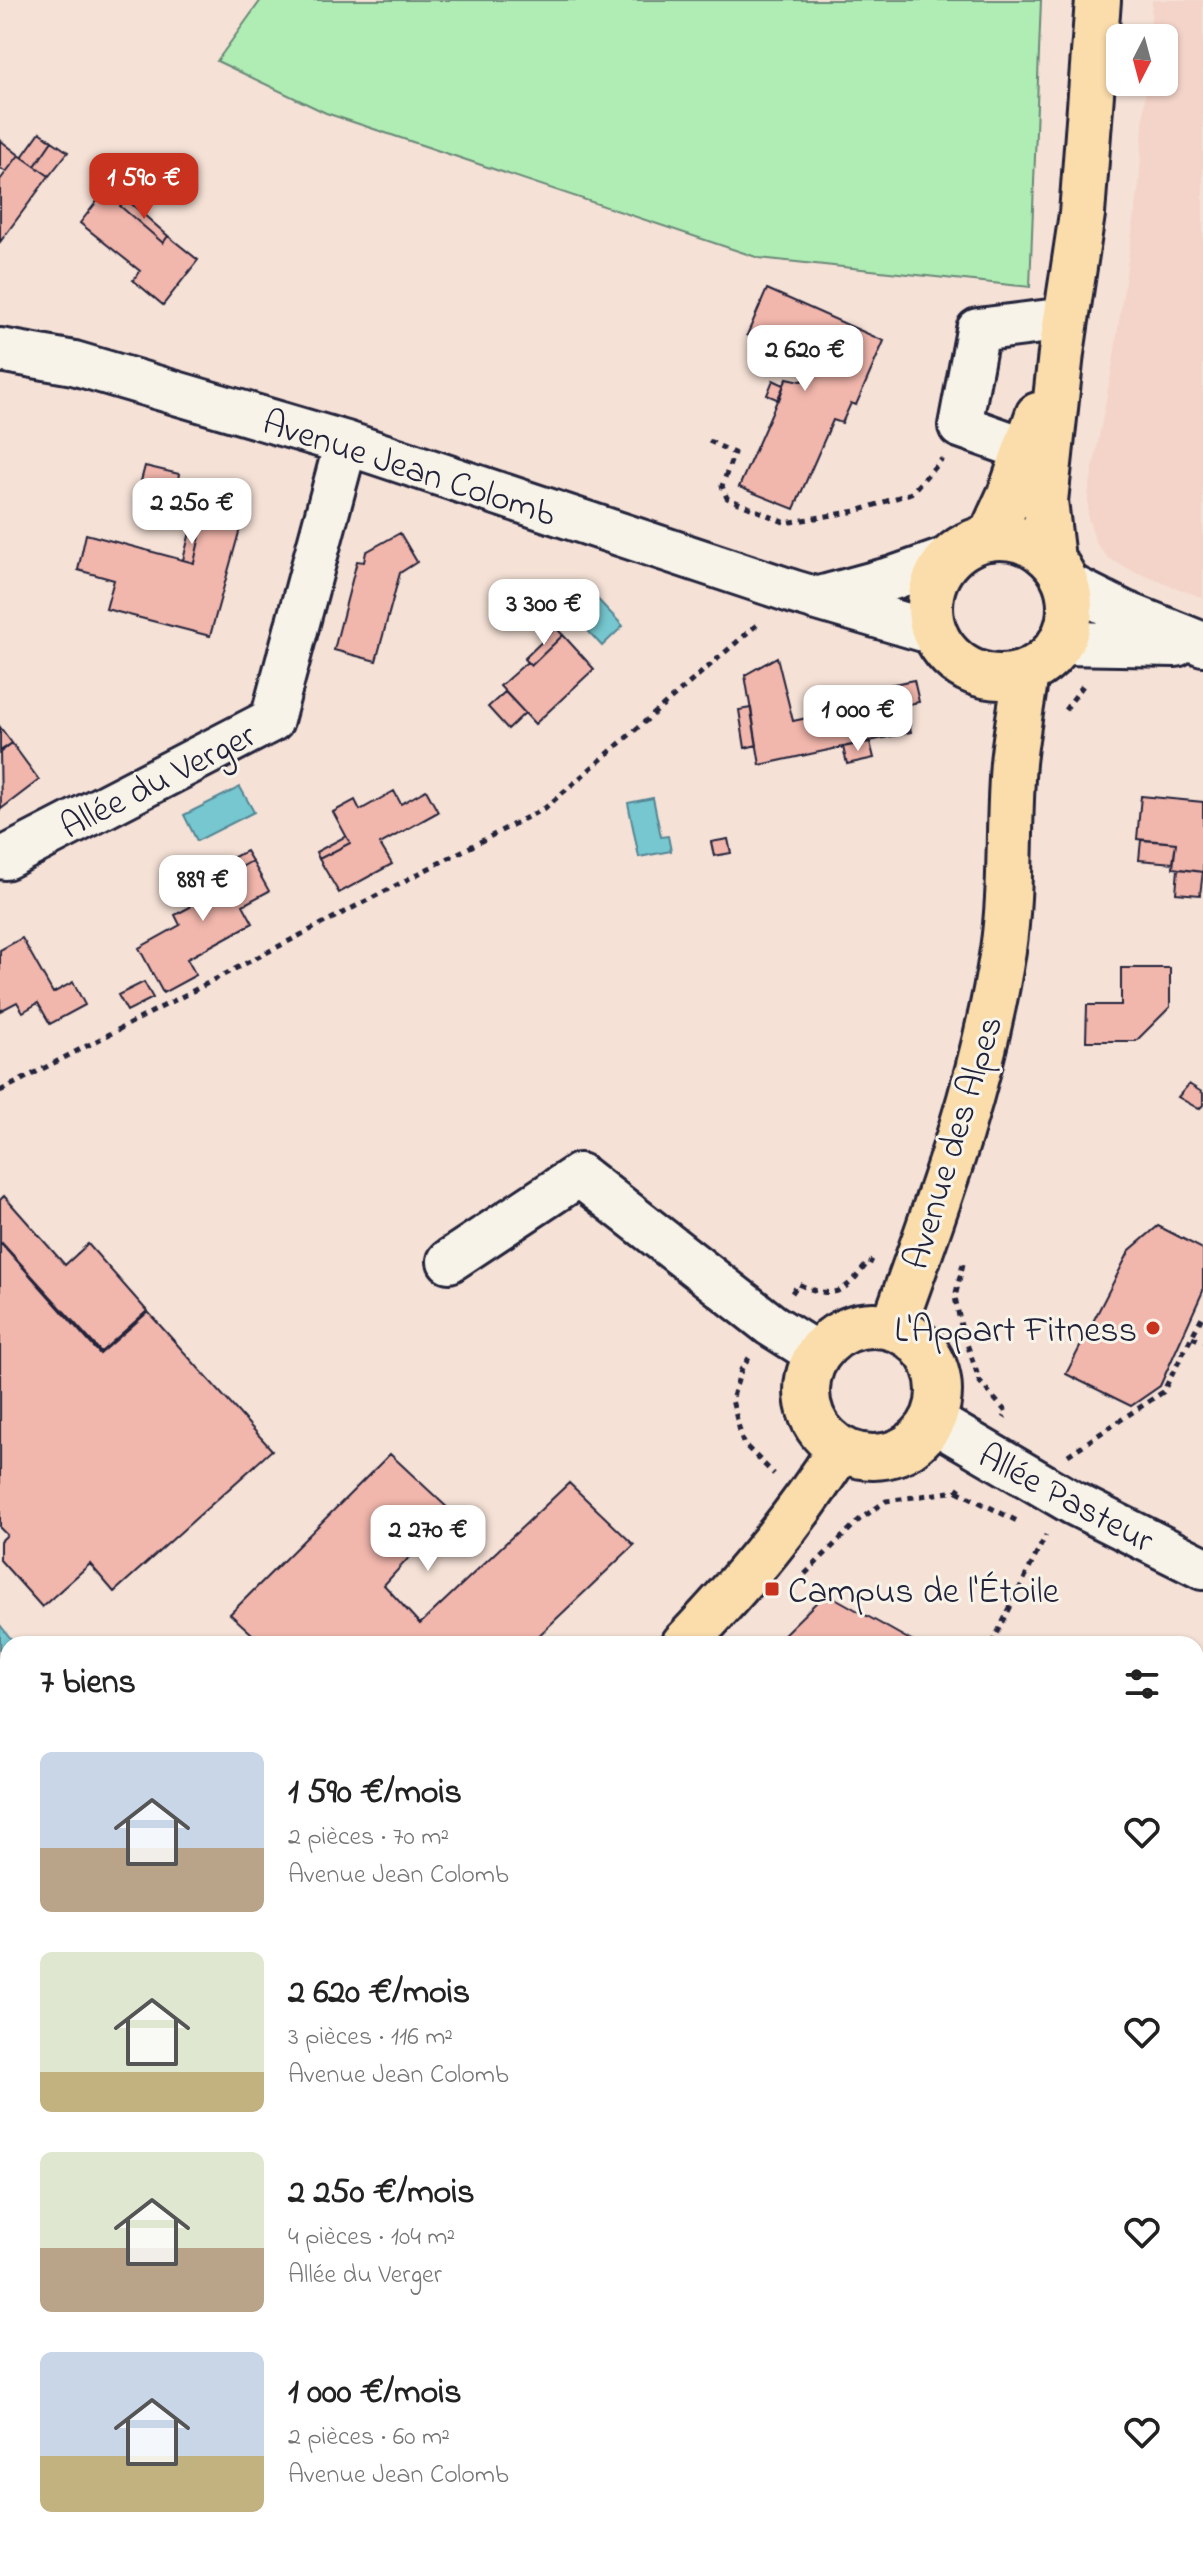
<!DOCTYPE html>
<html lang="fr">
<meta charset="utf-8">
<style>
body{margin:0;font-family:"Indie Flower",sans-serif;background:#f2f2f2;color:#222;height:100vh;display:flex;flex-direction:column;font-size:30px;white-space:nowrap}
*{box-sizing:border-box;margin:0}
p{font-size:26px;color:#767676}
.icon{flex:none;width:44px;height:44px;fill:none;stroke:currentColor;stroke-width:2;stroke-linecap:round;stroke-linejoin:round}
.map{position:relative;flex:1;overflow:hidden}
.details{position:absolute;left:0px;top:1636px;width:1204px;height:914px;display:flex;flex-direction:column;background:#fff;border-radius:24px 24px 0 0;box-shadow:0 2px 6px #0004}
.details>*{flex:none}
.needle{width:52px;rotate:186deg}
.buttons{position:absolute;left:1106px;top:24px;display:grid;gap:16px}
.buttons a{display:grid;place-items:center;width:72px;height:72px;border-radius:12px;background:#fff;box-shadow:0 2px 6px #0004;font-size:40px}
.price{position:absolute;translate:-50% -68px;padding:0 18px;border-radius:16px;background:#fff;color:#222;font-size:26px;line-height:52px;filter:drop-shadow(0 2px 4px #0008)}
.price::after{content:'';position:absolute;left:50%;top:48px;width:24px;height:18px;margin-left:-12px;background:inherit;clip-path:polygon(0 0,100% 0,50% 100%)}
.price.current{background:#c8321e;color:#fff}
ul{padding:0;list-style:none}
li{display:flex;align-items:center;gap:24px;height:200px;padding:0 40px}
li span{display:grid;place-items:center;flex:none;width:224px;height:160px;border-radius:12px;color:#555}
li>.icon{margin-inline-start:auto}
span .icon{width:96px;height:96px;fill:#fffc;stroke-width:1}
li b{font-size:34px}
h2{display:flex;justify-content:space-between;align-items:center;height:96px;padding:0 40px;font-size:34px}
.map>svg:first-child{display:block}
.built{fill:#f4d4c9}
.green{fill:#b0edb4;stroke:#698878;stroke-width:2}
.water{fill:#76c7cf;stroke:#548594;stroke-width:2}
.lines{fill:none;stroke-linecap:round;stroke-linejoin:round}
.stream{stroke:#548594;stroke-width:12}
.building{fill:#f1b6ac;stroke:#22223b;stroke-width:2}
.minor-casing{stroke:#22223b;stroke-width:48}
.major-casing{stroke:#22223b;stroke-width:50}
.path{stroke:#22223b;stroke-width:5;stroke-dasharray:6 6;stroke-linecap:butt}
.minor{stroke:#f7f3e8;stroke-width:42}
.major{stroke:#fbddab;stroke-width:44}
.poi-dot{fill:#c8321e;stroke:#f7f3e8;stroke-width:3}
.labels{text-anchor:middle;stroke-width:6;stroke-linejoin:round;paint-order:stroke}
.street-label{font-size:36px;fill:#22223b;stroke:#f7f3e8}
.poi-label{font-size:36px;fill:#22223b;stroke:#f7f3e8;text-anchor:end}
</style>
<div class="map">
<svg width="1203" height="2549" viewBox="0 0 1203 2549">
<rect width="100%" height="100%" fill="#f5e1d6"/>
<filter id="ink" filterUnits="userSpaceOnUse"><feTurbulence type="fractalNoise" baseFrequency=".0125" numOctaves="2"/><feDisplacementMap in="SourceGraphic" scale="16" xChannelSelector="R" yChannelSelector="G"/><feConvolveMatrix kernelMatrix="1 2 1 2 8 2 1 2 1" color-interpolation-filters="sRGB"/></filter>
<g filter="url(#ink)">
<path class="built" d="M 1152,0 L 1203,0 L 1203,598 L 1133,571 L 1108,558 L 1096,543 L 1088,518 L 1088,495 L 1113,363 L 1139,185 L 1146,82 L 1164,82 L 1164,38 L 1150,38 Z
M 8,2193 L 8,2542 L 220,2542 L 224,2549 L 0,2549 L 0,2198 Z
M 1203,2290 L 1203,2489 L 1196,2485 L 1196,2307 Z"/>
<path class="green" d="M 261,0 L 1041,0 L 1030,287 L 759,258 L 326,113 L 217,61 Z"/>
<path class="water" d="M 587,588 L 623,626 L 602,646 L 579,621 L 570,628 L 558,616 Z
M 240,787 L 254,812 L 197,841 L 184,815 Z
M 653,798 L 661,837 L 668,836 L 671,851 L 639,857 L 628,803 Z
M 0,1625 L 15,1644 L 8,1644 L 8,1686 L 0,1692 Z"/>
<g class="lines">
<path class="stream" d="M 946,2549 L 950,2542"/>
</g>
<path class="building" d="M 40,132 L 52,141 L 35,166 L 22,157 Z
M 0,140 L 19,155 L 6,172 L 0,168 Z
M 52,141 L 68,152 L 49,176 L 35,166 Z
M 19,155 L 49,176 L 0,242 L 0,180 Z
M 109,186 L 126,199 L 120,206 L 163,243 L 168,236 L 198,260 L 163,305 L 133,280 L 140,271 L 80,223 Z
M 126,199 L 168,236 L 163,243 L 120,206 Z
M 767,289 L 884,341 L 856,405 L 851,403 L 842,423 L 833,420 L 794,509 L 739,487 L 787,378 L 801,381 L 808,378 L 814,369 L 812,359 L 806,354 L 797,349 L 794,356 L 747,335 Z
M 773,380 L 784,385 L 779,400 L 767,395 Z
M 145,466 L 179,474 L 176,491 L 141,481 Z
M 206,509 L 243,518 L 210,636 L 106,609 L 114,580 L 78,570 L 86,534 L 194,563 Z
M 191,528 L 201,531 L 194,563 L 183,560 Z
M 400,533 L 417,562 L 400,573 L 376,661 L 334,650 L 357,561 L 364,562 L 366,552 Z
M 556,628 L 563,635 L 531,666 L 524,659 Z
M 563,635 L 594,669 L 535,724 L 500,686 L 527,662 L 531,666 Z
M 777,657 L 793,721 L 903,697 L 911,732 L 760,765 L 745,675 Z
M 914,680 L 919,702 L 904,705 L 903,697 L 881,702 L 878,687 Z
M 505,692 L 525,713 L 508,729 L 488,707 Z
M 751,708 L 757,745 L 745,748 L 739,710 Z
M 0,727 L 12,743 L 1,752 L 0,751 Z
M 870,742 L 874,758 L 847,764 L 843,747 Z
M 12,743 L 39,780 L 1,809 L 0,751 Z
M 426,790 L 438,812 L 380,844 L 392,864 L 339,893 L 319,859 L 350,843 L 333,812 L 355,800 L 360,810 L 394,791 L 401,804 Z
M 1141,796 L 1203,802 L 1203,872 L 1173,868 L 1176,843 L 1137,839 Z
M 346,836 L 350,843 L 319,859 L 316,852 Z
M 728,839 L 731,853 L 714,856 L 711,842 Z
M 1141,840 L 1176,843 L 1173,863 L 1139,860 Z
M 246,851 L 252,861 L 238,869 L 232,858 Z
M 252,861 L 269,891 L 243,905 L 253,923 L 187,959 L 196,975 L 163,993 L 139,948 L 180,925 L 175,915 L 190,907 L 179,888 L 200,876 L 206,887 Z
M 1178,869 L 1203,872 L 1200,895 L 1176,893 Z
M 22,938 L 53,993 L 73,982 L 85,1005 L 50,1024 L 38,1003 L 23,1012 L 17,1002 L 0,1011 L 0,950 Z
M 1121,968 L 1170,968 L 1170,1007 L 1136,1041 L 1086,1041 L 1087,1005 L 1121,1005 Z
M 144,982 L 153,998 L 127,1011 L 118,995 Z
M 1189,1084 L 1203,1093 L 1203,1105 L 1199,1109 L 1178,1097 Z
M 4,1196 L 65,1265 L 88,1244 L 147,1311 L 101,1352 L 2,1243 L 0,1245 L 0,1200 Z
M 1158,1226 L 1203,1249 L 1203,1291 L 1160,1386 L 1131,1406 L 1066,1374 L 1130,1250 Z
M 2,1244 L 100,1354 L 148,1312 L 272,1450 L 114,1592 L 90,1564 L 42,1607 L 0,1560 L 0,1542 L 7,1535 L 0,1528 L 0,1246 Z
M 390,1454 L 451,1511 L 384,1585 L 420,1624 L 569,1483 L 634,1545 L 530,1644 L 263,1644 L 230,1614 Z
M 826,1593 L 917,1644 L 774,1644 Z
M 8,1810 L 8,1848 L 0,1839 L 0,1817 Z
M 0,2417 L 8,2420 L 8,2480 L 0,2478 Z"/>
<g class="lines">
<defs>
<path id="minor" d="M 0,350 L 74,363 L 346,443 L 794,592 L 934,633
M 1025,449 L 960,426 L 978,330 L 1066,319
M 1067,584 L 1123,612 L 1203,644
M 816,599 L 893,578 L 950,558
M 1062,643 L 1176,645
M 0,857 L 5,858 L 272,720 L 346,443
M 449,1261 L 579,1175 L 771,1325 L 817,1354
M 933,1421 L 1073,1503 L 1203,1568
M 806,2549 L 821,2542"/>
<path id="major" d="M930 607a70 70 0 1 1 140 0a70 70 0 1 1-140 0Z
M 990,538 L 1011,492 L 1038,415
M 1052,559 L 1045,501 L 1061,353 L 1082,214 L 1098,0
M807 1391a66 66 0 1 1 132 0a66 66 0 1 1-132 0Z
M 893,1328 C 938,1203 983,1082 1003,950 C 1012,889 1008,825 1013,763 C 1016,733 1022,703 1026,673
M 684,1644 C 742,1583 796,1520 840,1449
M 0,1987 L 8,1997
M 0,2025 L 8,2036
M 292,2542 L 294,2549
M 325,2542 L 327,2549"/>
</defs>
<use href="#minor" class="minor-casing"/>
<use href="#major" class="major-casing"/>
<path class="path" d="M 709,441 L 734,453 L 722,486 L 727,498 L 786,523 L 857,511 L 911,493 L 942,459
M 1065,710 L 1085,683
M 0,1091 L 545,808 L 760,622
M 963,1264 L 955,1297 L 961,1326 L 980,1382 L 1007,1413 L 1004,1418
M 792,1293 L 798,1284 C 836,1301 845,1292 869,1261 L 873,1263
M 1192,1337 L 1203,1342
M 749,1358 L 741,1370 L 732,1400 L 743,1443 L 774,1474
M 1068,1455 L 1163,1392 L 1203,1315
M 957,1491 L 1017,1521
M 805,1574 L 859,1520 L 886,1501 L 957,1491 L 962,1484
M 992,1644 L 1046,1535
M 2,2132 L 8,2141
M 0,2183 L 8,2178
M 1196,2276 L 1203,2258
M 236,2542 L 240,2549
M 47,2549 L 51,2542
M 617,2549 L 622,2542
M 973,2549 L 977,2542"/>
<use href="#minor" class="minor"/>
<use href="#major" class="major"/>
</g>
</g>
<g class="poi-dot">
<circle cx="1153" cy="1328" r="8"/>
<rect x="764" y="1581" width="16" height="16" rx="4"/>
</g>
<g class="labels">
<g class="street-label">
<text transform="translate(410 466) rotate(18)" y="13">Avenue Jean Colomb</text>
<text transform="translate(157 779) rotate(-27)" y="13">Allée du Verger</text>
<text transform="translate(951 1142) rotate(-73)" y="13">Avenue des Alpes</text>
<text transform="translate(1067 1496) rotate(28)" y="13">Allée Pasteur</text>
</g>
<g class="poi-label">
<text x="1137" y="1341">L'Appart Fitness</text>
<text x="788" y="1602" text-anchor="start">Campus de l'Étoile</text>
</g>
</g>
</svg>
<div class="buttons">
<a><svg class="needle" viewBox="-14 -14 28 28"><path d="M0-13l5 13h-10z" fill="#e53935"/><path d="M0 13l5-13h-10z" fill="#767676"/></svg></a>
</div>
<b class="price current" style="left:144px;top:221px">1 590 €</b>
<b class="price" style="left:805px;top:393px">2 620 €</b>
<b class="price" style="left:192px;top:546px">2 250 €</b>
<b class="price" style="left:544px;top:647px">3 300 €</b>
<b class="price" style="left:858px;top:753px">1 000 €</b>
<b class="price" style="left:203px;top:923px">889 €</b>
<b class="price" style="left:428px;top:1573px">2 270 €</b>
<section class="details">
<h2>7 biens<svg class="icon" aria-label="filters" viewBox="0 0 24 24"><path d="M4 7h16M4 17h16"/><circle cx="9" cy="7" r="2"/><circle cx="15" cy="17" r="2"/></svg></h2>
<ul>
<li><span style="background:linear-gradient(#c9d6e8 60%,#b9a48a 0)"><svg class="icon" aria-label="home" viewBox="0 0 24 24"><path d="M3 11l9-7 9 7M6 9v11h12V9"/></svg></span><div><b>1 590 €/mois</b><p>2 pièces · 70 m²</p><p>Avenue Jean Colomb</p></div><svg class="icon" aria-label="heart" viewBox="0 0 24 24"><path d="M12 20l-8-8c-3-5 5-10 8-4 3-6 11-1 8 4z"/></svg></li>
<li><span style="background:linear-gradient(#dfe7d0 75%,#c2b280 0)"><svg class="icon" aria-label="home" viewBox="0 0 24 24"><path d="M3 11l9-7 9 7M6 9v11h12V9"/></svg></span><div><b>2 620 €/mois</b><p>3 pièces · 116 m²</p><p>Avenue Jean Colomb</p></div><svg class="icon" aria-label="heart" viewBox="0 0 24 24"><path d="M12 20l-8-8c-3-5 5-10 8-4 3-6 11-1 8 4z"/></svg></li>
<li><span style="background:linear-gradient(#dfe7d0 60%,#b9a48a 0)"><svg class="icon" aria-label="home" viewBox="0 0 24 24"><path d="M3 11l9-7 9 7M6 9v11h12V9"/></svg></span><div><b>2 250 €/mois</b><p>4 pièces · 104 m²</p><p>Allée du Verger</p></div><svg class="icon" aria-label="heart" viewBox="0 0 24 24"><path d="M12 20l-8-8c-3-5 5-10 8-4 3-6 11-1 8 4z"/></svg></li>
<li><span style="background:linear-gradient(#c9d6e8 65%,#c2b280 0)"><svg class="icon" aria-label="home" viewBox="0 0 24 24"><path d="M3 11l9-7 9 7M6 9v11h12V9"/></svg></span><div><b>1 000 €/mois</b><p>2 pièces · 60 m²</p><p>Avenue Jean Colomb</p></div><svg class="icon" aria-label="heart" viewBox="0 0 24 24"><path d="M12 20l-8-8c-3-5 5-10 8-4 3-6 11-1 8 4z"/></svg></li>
</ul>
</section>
</div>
